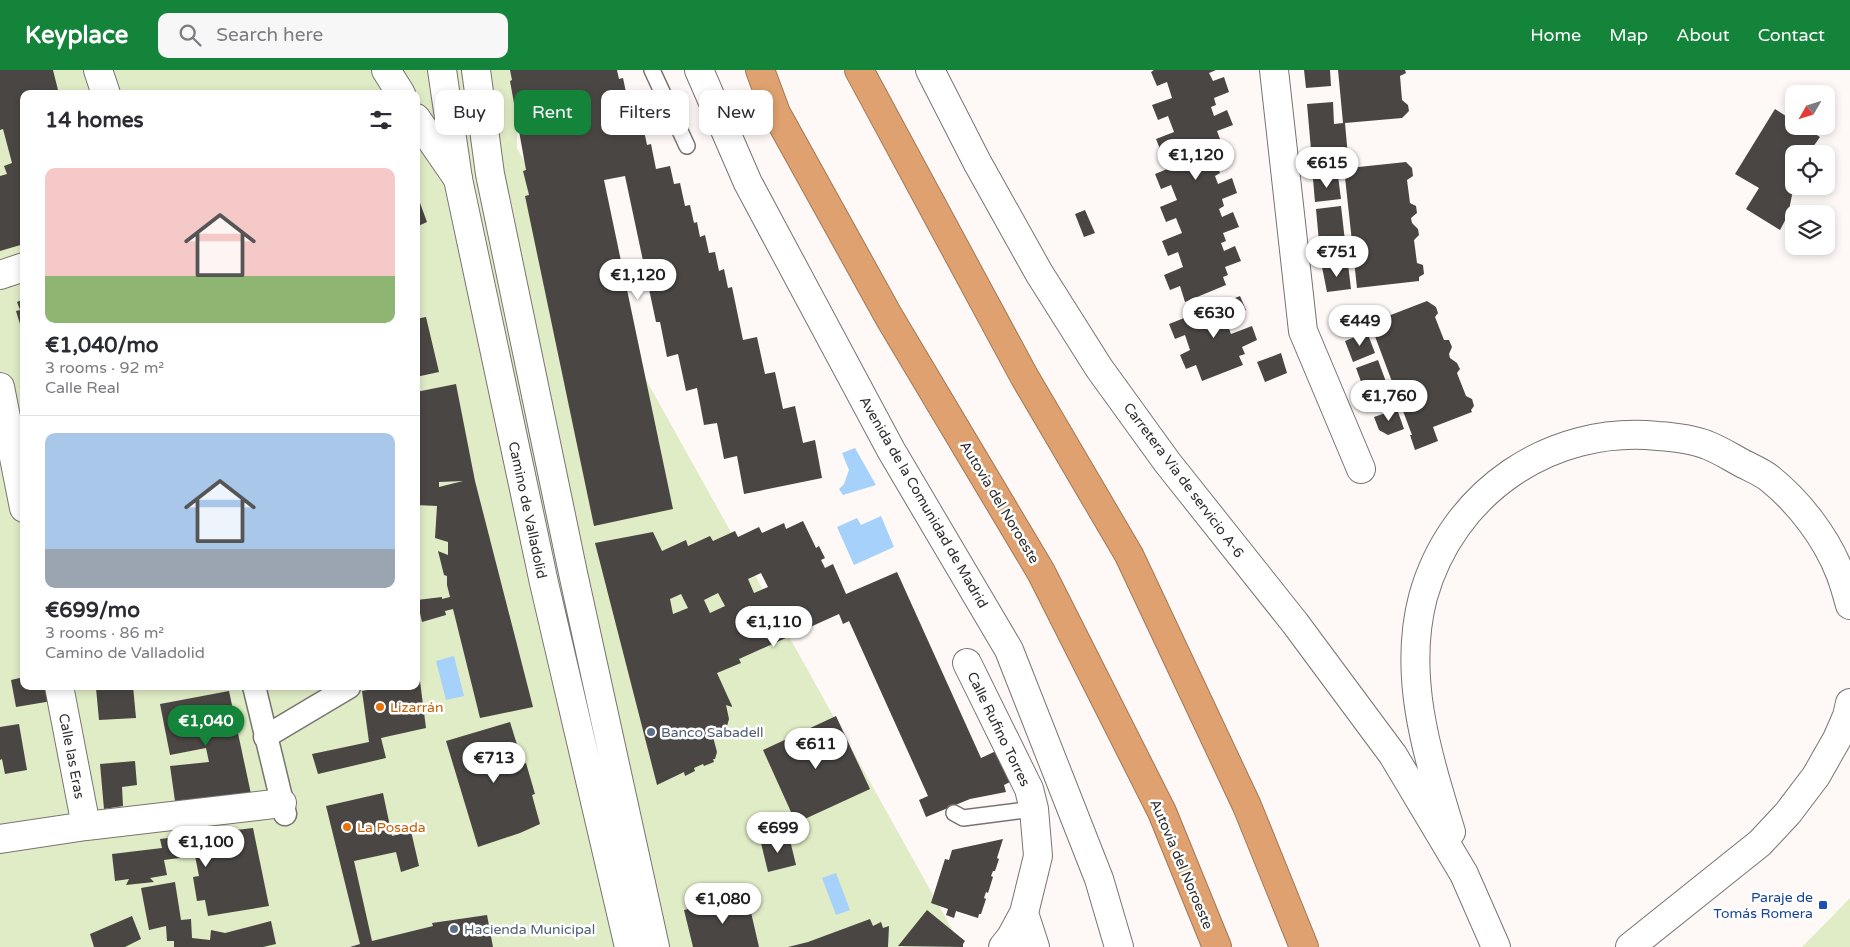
<!DOCTYPE html>
<meta charset="utf-8">
<style>
body{margin:0;font-family:"Varela Round",sans-serif;background:#f7f7f7;color:#2b2b33;height:100vh;display:flex;flex-direction:column;font-size:19px;white-space:nowrap}
*{box-sizing:border-box;margin:0}
p{font-size:16px;color:#7c7c81}
.icon{flex:none;width:28px;height:28px;fill:none;stroke:currentColor;stroke-width:2;stroke-linecap:round;stroke-linejoin:round}
.map{position:relative;flex:1;overflow:hidden}
.drawer{position:absolute;left:20px;top:20px;width:400px;height:600px;display:flex;flex-direction:column;background:#fff;border-radius:10px;box-shadow:0 2px 8px #0003}
.drawer>*{flex:none}
.guide{position:absolute;left:435px;top:20px;width:475px;height:45px;display:flex;gap:10px}
.needle{width:32px;rotate:231deg}
.fabs{position:absolute;left:1785px;top:15px;display:grid;gap:10px}
.fabs a{display:grid;place-items:center;width:50px;height:50px;border-radius:10px;background:#fff;box-shadow:0 2px 8px #0003;font-size:25px}
.price{position:absolute;translate:-50% -42px;padding:0 11px;border-radius:18px;background:#fff;color:#222;font-size:16px;line-height:32px;filter:drop-shadow(0 1px 2px #0008)}
.price::after{content:'';position:absolute;left:50%;top:30px;width:15px;height:11px;margin-left:-8px;background:inherit;clip-path:polygon(0 0,100% 0,50% 100%)}
.price.active{background:#14843b;color:#fff}
ul{padding:0;list-style:none}
li{display:grid;align-content:center;gap:10px;height:265px;padding:0 25px}
li+li{border-top:1px solid #e1e1e2}
li span{display:grid;place-items:center;height:155px;border-radius:10px;color:#555}
li>.icon{margin-inline-start:auto}
span .icon{width:90px;height:90px;fill:#fffc;stroke-width:1}
li b{font-size:21px}
h2{display:flex;justify-content:space-between;align-items:center;height:60px;padding:0 25px;font-size:21px}
.pill{padding:0 18px;border-radius:10px;background:#fff;box-shadow:0 2px 8px #0003;font-size:18px;line-height:45px}
.pill.active{background:#14843b;color:#fff}
header{display:flex;align-items:center;gap:30px;box-sizing:border-box;height:70px;padding:0 25px;background:#14843b;color:#fff}
header strong{font-size:24px}
nav{display:flex;gap:28px;margin-inline-start:auto;font-size:18px}
.search{width:350px;height:45px;background:#f7f7f7;display:flex;align-items:center;gap:12px;box-sizing:border-box;padding:0 18px;border-radius:10px;color:#7c7c81;font-size:19px}
.map>svg:first-child{display:block}
.green{fill:#e0ecc6;fill-rule:evenodd}
.water{fill:#a6d1fb}
.building{fill:#4a4643;fill-rule:evenodd}
.lines{fill:none;stroke-linecap:round;stroke-linejoin:round}
.service-casing{stroke:#787471;stroke-width:18}
.pedestrian-casing{stroke:#787471;stroke-width:25}
.minor-casing{stroke:#787471;stroke-width:30}
.tertiary-casing{stroke:#787471;stroke-width:30}
.motorway-casing{stroke:#a17858;stroke-width:30}
.service{stroke:#fff;stroke-width:15}
.pedestrian{stroke:#fff;stroke-width:22}
.minor{stroke:#fff;stroke-width:28}
.tertiary{stroke:#fff;stroke-width:28}
.motorway{stroke:#dfa16f;stroke-width:28}
.food-dot{fill:#e8710a;stroke:#fff;stroke-width:2}
.service-dot{fill:#5c6f8a;stroke:#fff;stroke-width:2}
.transit-dot{fill:#1a4fb4;stroke:#fff;stroke-width:2}
.labels{text-anchor:middle;stroke-width:5;stroke-linejoin:round;paint-order:stroke}
.street-label{font-size:14px;fill:#2f2d2c;stroke:#fff}
.food-label{font-size:14px;fill:#c56008;stroke:#fff;text-anchor:start}
.service-label{font-size:14px;fill:#4e5e75;stroke:#fff;text-anchor:start}
.transit-label{font-size:14px;fill:#164399;stroke:#fff;text-anchor:end}
</style>
<header>
<strong>Keyplace</strong>
<div class="search"><svg class="icon" aria-label="search" viewBox="0 0 24 24"><circle cx="10" cy="10" r="6"/><path d="M15 15l6 6"/></svg>Search here</div>
<nav><a>Home</a><a>Map</a><a>About</a><a>Contact</a></nav>
</header>
<div class="map">
<svg width="1850" height="877" viewBox="0 0 1850 877">
<rect width="100%" height="100%" fill="#fef9f6"/>
<path class="green" d="M 0,0 L 516,0 L 517,78 L 962,877 L 0,877 ZM 24,24 L 416,24 L 416,616 L 24,616 Z
M 1850,828 L 1850,877 L 1802,877 Z"/>
<path class="water" d="M 855,378 L 876,415 L 843,425 L 839,419 L 844,414 L 849,400 L 842,383 Z
M 881,446 L 894,477 L 854,495 L 837,457 L 857,448 L 861,455 Z
M 454,586 L 464,626 L 446,630 L 436,591 Z
M 836,803 L 850,840 L 836,845 L 822,808 Z"/>
<path class="building" d="M 0,0 L 53,0 L 59,24 L 24,24 L 24,174 L 0,181 L 0,106 L 7,104 L 4,96 L 12,93 L 3,59 L 0,60 Z
M 510,0 L 617,0 L 619,9 L 623,8 L 627,27 L 631,26 L 635,47 L 641,46 L 647,75 L 651,74 L 656,99 L 670,96 L 674,114 L 680,113 L 685,136 L 690,135 L 694,153 L 697,152 L 700,167 L 705,165 L 709,183 L 715,182 L 719,201 L 724,199 L 728,218 L 732,217 L 743,270 L 757,267 L 765,304 L 775,302 L 783,339 L 795,336 L 803,373 L 815,370 L 822,408 L 744,424 L 737,386 L 724,389 L 717,353 L 704,355 L 697,318 L 686,321 L 678,284 L 667,287 L 660,252 L 656,252 L 625,106 L 604,110 L 673,439 L 594,456 L 525,126 L 529,125 L 523,101 L 526,100 L 510,11 L 512,10 Z
M 1154,0 L 1216,0 L 1209,3 L 1213,11 L 1224,7 L 1229,22 L 1214,28 L 1216,35 L 1211,37 L 1214,46 L 1227,40 L 1233,55 L 1217,61 L 1220,69 L 1215,71 L 1218,79 L 1227,75 L 1233,90 L 1217,96 L 1220,103 L 1215,106 L 1218,114 L 1232,108 L 1237,123 L 1222,129 L 1224,136 L 1219,139 L 1222,147 L 1233,142 L 1239,157 L 1223,163 L 1226,171 L 1221,173 L 1224,181 L 1235,176 L 1241,191 L 1225,197 L 1228,205 L 1223,207 L 1226,215 L 1185,232 L 1180,216 L 1170,220 L 1164,205 L 1183,197 L 1178,182 L 1168,186 L 1162,171 L 1182,163 L 1176,148 L 1166,152 L 1160,137 L 1177,130 L 1171,115 L 1161,119 L 1155,104 L 1177,95 L 1172,80 L 1162,84 L 1156,69 L 1174,62 L 1168,46 L 1158,50 L 1152,35 L 1172,28 L 1167,12 L 1157,16 L 1151,2 Z
M 1304,0 L 1330,0 L 1331,16 L 1306,18 Z
M 1338,0 L 1405,0 L 1406,3 L 1400,6 L 1402,30 L 1408,35 L 1409,41 L 1402,48 L 1345,53 L 1349,98 L 1406,92 L 1412,98 L 1413,106 L 1407,110 L 1410,133 L 1416,136 L 1417,143 L 1411,148 L 1412,153 L 1418,159 L 1419,165 L 1414,170 L 1417,193 L 1423,195 L 1424,204 L 1419,207 L 1419,211 L 1357,218 L 1344,98 L 1313,102 L 1307,34 L 1333,32 L 1334,54 L 1343,53 Z
M 1775,39 L 1794,51 L 1794,56 L 1803,56 L 1820,67 L 1808,84 L 1794,84 L 1794,115 L 1788,145 L 1780,160 L 1746,139 L 1759,118 L 1735,104 Z
M 1338,106 L 1341,129 L 1315,132 L 1313,109 Z
M 416,122 L 427,152 L 416,157 Z
M 1341,136 L 1346,180 L 1320,183 L 1316,139 Z
M 1085,140 L 1095,163 L 1084,167 L 1075,144 Z
M 1348,194 L 1351,219 L 1327,222 L 1322,197 Z
M 1240,226 L 1246,240 L 1230,247 L 1233,254 L 1228,256 L 1231,264 L 1252,256 L 1257,270 L 1242,277 L 1245,284 L 1239,286 L 1243,295 L 1202,311 L 1196,295 L 1186,299 L 1180,285 L 1190,280 L 1185,265 L 1175,269 L 1169,254 Z
M 24,229 L 24,264 L 23,264 L 16,241 L 20,240 L 17,232 Z
M 1427,231 L 1436,237 L 1438,243 L 1435,247 L 1444,270 L 1449,270 L 1452,277 L 1449,284 L 1450,288 L 1457,293 L 1460,299 L 1457,303 L 1466,326 L 1472,329 L 1474,336 L 1471,340 L 1472,342 L 1433,357 L 1438,371 L 1415,380 L 1410,365 L 1412,365 L 1370,253 Z
M 426,247 L 439,302 L 416,307 L 416,249 Z
M 1367,262 L 1375,283 L 1353,292 L 1345,271 Z
M 1281,283 L 1287,303 L 1265,312 L 1257,292 Z
M 1378,290 L 1393,331 L 1371,339 L 1356,298 Z
M 456,314 L 475,411 L 533,637 L 480,648 L 453,539 L 445,541 L 446,545 L 422,552 L 417,530 L 442,527 L 442,529 L 450,527 L 447,515 L 447,506 L 444,505 L 438,481 L 448,485 L 448,472 L 435,468 L 437,436 L 416,435 L 416,322 ZM 463,411 L 439,417 L 439,412 Z
M 1397,339 L 1404,359 L 1388,365 L 1379,360 L 1374,347 Z
M 803,451 L 816,478 L 819,476 L 825,488 L 821,490 L 825,498 L 833,494 L 846,524 L 897,502 L 981,688 L 996,681 L 1010,712 L 1004,715 L 1006,722 L 970,729 L 926,747 L 919,730 L 928,726 L 849,551 L 843,554 L 839,544 L 739,589 L 741,593 L 717,603 L 732,636 L 732,637 L 726,635 L 729,649 L 725,663 L 713,667 L 717,682 L 715,689 L 713,689 L 714,692 L 704,696 L 703,694 L 694,698 L 695,701 L 685,706 L 684,702 L 657,715 L 595,473 L 653,462 L 662,481 L 686,470 L 688,476 L 710,466 L 713,471 L 735,461 L 738,467 L 759,457 L 762,463 L 784,453 L 786,459 ZM 761,503 L 768,517 L 754,523 L 748,509 ZM 718,523 L 725,536 L 710,543 L 704,530 ZM 681,524 L 688,538 L 673,544 L 670,529 Z
M 24,607 L 24,616 L 49,616 L 52,631 L 16,637 L 11,610 Z
M 416,611 L 420,611 L 426,658 L 381,668 L 386,688 L 318,704 L 312,684 L 369,672 L 362,621 L 389,616 L 416,616 Z
M 108,616 L 133,616 L 136,648 L 99,650 L 96,618 Z
M 229,621 L 251,724 L 175,731 L 170,696 L 209,692 L 206,678 L 170,685 L 160,634 Z
M 836,646 L 870,719 L 796,753 L 763,680 Z
M 510,652 L 523,694 L 526,693 L 535,724 L 532,725 L 540,754 L 520,763 L 478,777 L 446,671 Z
M 19,654 L 27,700 L 5,704 L 2,689 L 0,690 L 0,657 Z
M 135,691 L 137,715 L 122,717 L 123,736 L 104,739 L 100,694 Z
M 383,723 L 392,766 L 411,761 L 419,796 L 401,802 L 396,782 L 354,791 L 372,871 L 433,856 L 432,853 L 487,845 L 493,877 L 350,877 L 360,874 L 326,736 Z
M 253,758 L 269,836 L 208,846 L 205,830 L 197,831 L 193,807 L 199,806 L 195,786 L 164,790 L 167,805 L 150,808 L 154,812 L 126,815 L 129,809 L 115,811 L 112,784 L 162,778 L 160,769 Z
M 789,766 L 796,795 L 768,802 L 761,773 Z
M 1003,769 L 997,788 L 999,789 L 995,801 L 993,801 L 991,806 L 993,807 L 988,823 L 986,822 L 984,828 L 986,829 L 981,844 L 979,844 L 978,848 L 956,841 L 954,848 L 946,845 L 948,839 L 931,833 L 945,789 L 949,790 L 952,780 Z
M 175,812 L 181,850 L 191,849 L 192,868 L 210,870 L 211,860 L 225,863 L 271,851 L 276,874 L 263,877 L 174,877 L 174,871 L 167,871 L 166,856 L 149,860 L 141,818 Z
M 747,825 L 759,877 L 693,877 L 684,840 Z
M 927,840 L 965,871 L 963,874 L 963,877 L 898,876 Z
M 132,846 L 141,869 L 125,877 L 94,877 L 90,864 Z
M 870,849 L 873,856 L 881,852 L 883,858 L 889,856 L 888,877 L 788,877 L 808,872 Z"/>
<g class="lines">
<defs>
<path id="service" d="M 652,0 L 687,76
M 954,743 L 963,748 L 1034,739"/>
<path id="pedestrian" d="M 254,616 L 285,744
M 265,667 L 349,617"/>
<path id="minor" d="M 98,0 L 106,24
M 386,0 L 401,24
M 699,0 L 748,113 L 891,380 L 1009,580 L 1099,809 L 1119,877
M 930,0 L 977,92 L 1039,203 L 1099,298 L 1167,392 L 1295,553 L 1393,685 L 1464,804 L 1496,877
M 1274,0 L 1303,261 L 1361,399
M 416,48 L 458,109
M 0,205 L 24,197
M 0,317 L 24,438
M 967,593 L 1029,719 L 1034,739 L 1038,786 L 1024,843 L 1011,867 L 1003,877
M 59,616 L 86,756
M 1451,762 C 1428,686 1402,607 1423,527 C 1452,422 1551,355 1658,366 C 1674,367 1692,369 1707,375 C 1718,379 1729,386 1740,392 C 1749,397 1760,401 1769,408 C 1799,432 1826,467 1840,503 C 1844,513 1847,524 1850,535
M 0,769 L 86,756 L 282,733
M 1024,843 L 1035,877
M 1630,877 L 1760,773 L 1788,743 L 1816,706 L 1837,669 L 1847,646 L 1850,633"/>
<path id="tertiary" d="M 442,0 L 458,109 L 544,513 L 629,877
M 476,0 L 490,104 L 573,503 L 655,877"/>
<path id="motorway" d="M 760,0 L 776,43 L 889,247 L 1041,502 L 1162,742 L 1217,877
M 859,0 L 1024,306 L 1129,485 L 1247,736 L 1304,877"/>
</defs>
<use href="#service" class="service-casing"/>
<use href="#pedestrian" class="pedestrian-casing"/>
<use href="#minor" class="minor-casing"/>
<use href="#tertiary" class="tertiary-casing"/>
<use href="#motorway" class="motorway-casing"/>
<use href="#service" class="service"/>
<use href="#pedestrian" class="pedestrian"/>
<use href="#minor" class="minor"/>
<use href="#tertiary" class="tertiary"/>
<use href="#motorway" class="motorway"/>
</g>
<g class="food-dot">
<circle cx="380" cy="637" r="5"/>
<circle cx="347" cy="757" r="5"/>
</g>
<g class="service-dot">
<circle cx="651" cy="662" r="5"/>
<circle cx="454" cy="859" r="5"/>
</g>
<rect class="transit-dot" x="1818" y="830" width="10" height="10" rx="2.5"/>
<g class="labels">
<g class="street-label">
<text transform="translate(1184 410) rotate(53)" y="5">Carretera Vía de servicio A-6</text>
<text transform="translate(924 432) rotate(60)" y="5">Avenida de la Comunidad de Madrid</text>
<text transform="translate(1000 432) rotate(59)" y="5">Autovía del Noroeste</text>
<text transform="translate(528 440) rotate(78)" y="5">Camino de Valladolid</text>
<text transform="translate(999 659) rotate(64)" y="5">Calle Rufino Torres</text>
<text transform="translate(72 686) rotate(79)" y="5">Calle las Eras</text>
<text transform="translate(1182 794) rotate(67)" y="5">Autovía del Noroeste</text>
</g>
<g class="food-label">
<text x="390" y="642">Lizarrán</text>
<text x="357" y="762">La Posada</text>
</g>
<g class="service-label">
<text x="661" y="667">Banco Sabadell</text>
<text x="464" y="864">Hacienda Municipal</text>
</g>
<g class="transit-label">
<text x="1813" y="832">Paraje de<tspan x="1813" dy="16">Tomás Romera</tspan></text>
</g>
</g>
</svg>
<div class="fabs">
<a><svg class="needle" viewBox="-14 -14 28 28"><path d="M0-13l5 13h-10z" fill="#e53935"/><path d="M0 13l5-13h-10z" fill="#7c7c81"/></svg></a>
<a><svg class="icon" aria-label="locate" viewBox="0 0 24 24"><circle cx="12" cy="12" r="6"/><path d="M12 2v4M12 18v4M2 12h4M18 12h4"/></svg></a>
<a><svg class="icon" aria-label="layers" viewBox="0 0 24 24"><path d="M12 4l9 5-9 5-9-5zM3 14l9 5 9-5"/></svg></a>
</div>
<b class="price" style="left:1196px;top:111px">€1,120</b>
<b class="price" style="left:1327px;top:119px">€615</b>
<b class="price" style="left:1337px;top:208px">€751</b>
<b class="price" style="left:638px;top:231px">€1,120</b>
<b class="price" style="left:1214px;top:269px">€630</b>
<b class="price" style="left:1360px;top:277px">€449</b>
<b class="price" style="left:1389px;top:352px">€1,760</b>
<b class="price" style="left:774px;top:578px">€1,110</b>
<b class="price active" style="left:206px;top:677px">€1,040</b>
<b class="price" style="left:816px;top:700px">€611</b>
<b class="price" style="left:494px;top:714px">€713</b>
<b class="price" style="left:778px;top:784px">€699</b>
<b class="price" style="left:206px;top:798px">€1,100</b>
<b class="price" style="left:723px;top:855px">€1,080</b>
<div class="guide">
<a class="pill">Buy</a>
<a class="pill active">Rent</a>
<a class="pill">Filters</a>
<a class="pill">New</a>
</div>
<section class="drawer">
<h2>14 homes<svg class="icon" aria-label="filters" viewBox="0 0 24 24"><path d="M4 7h16M4 17h16"/><circle cx="9" cy="7" r="2"/><circle cx="15" cy="17" r="2"/></svg></h2>
<ul>
<li><span style="background:linear-gradient(#f6c9c9 70%,#8fb573 0)"><svg class="icon" aria-label="home" viewBox="0 0 24 24"><path d="M3 11l9-7 9 7M6 9v11h12V9"/></svg></span><div><b>€1,040/mo</b><p>3 rooms · 92 m²</p><p>Calle Real</p></div></li>
<li><span style="background:linear-gradient(#a9c7e8 75%,#9aa5b1 0)"><svg class="icon" aria-label="home" viewBox="0 0 24 24"><path d="M3 11l9-7 9 7M6 9v11h12V9"/></svg></span><div><b>€699/mo</b><p>3 rooms · 86 m²</p><p>Camino de Valladolid</p></div></li>
</ul>
</section>
</div>
